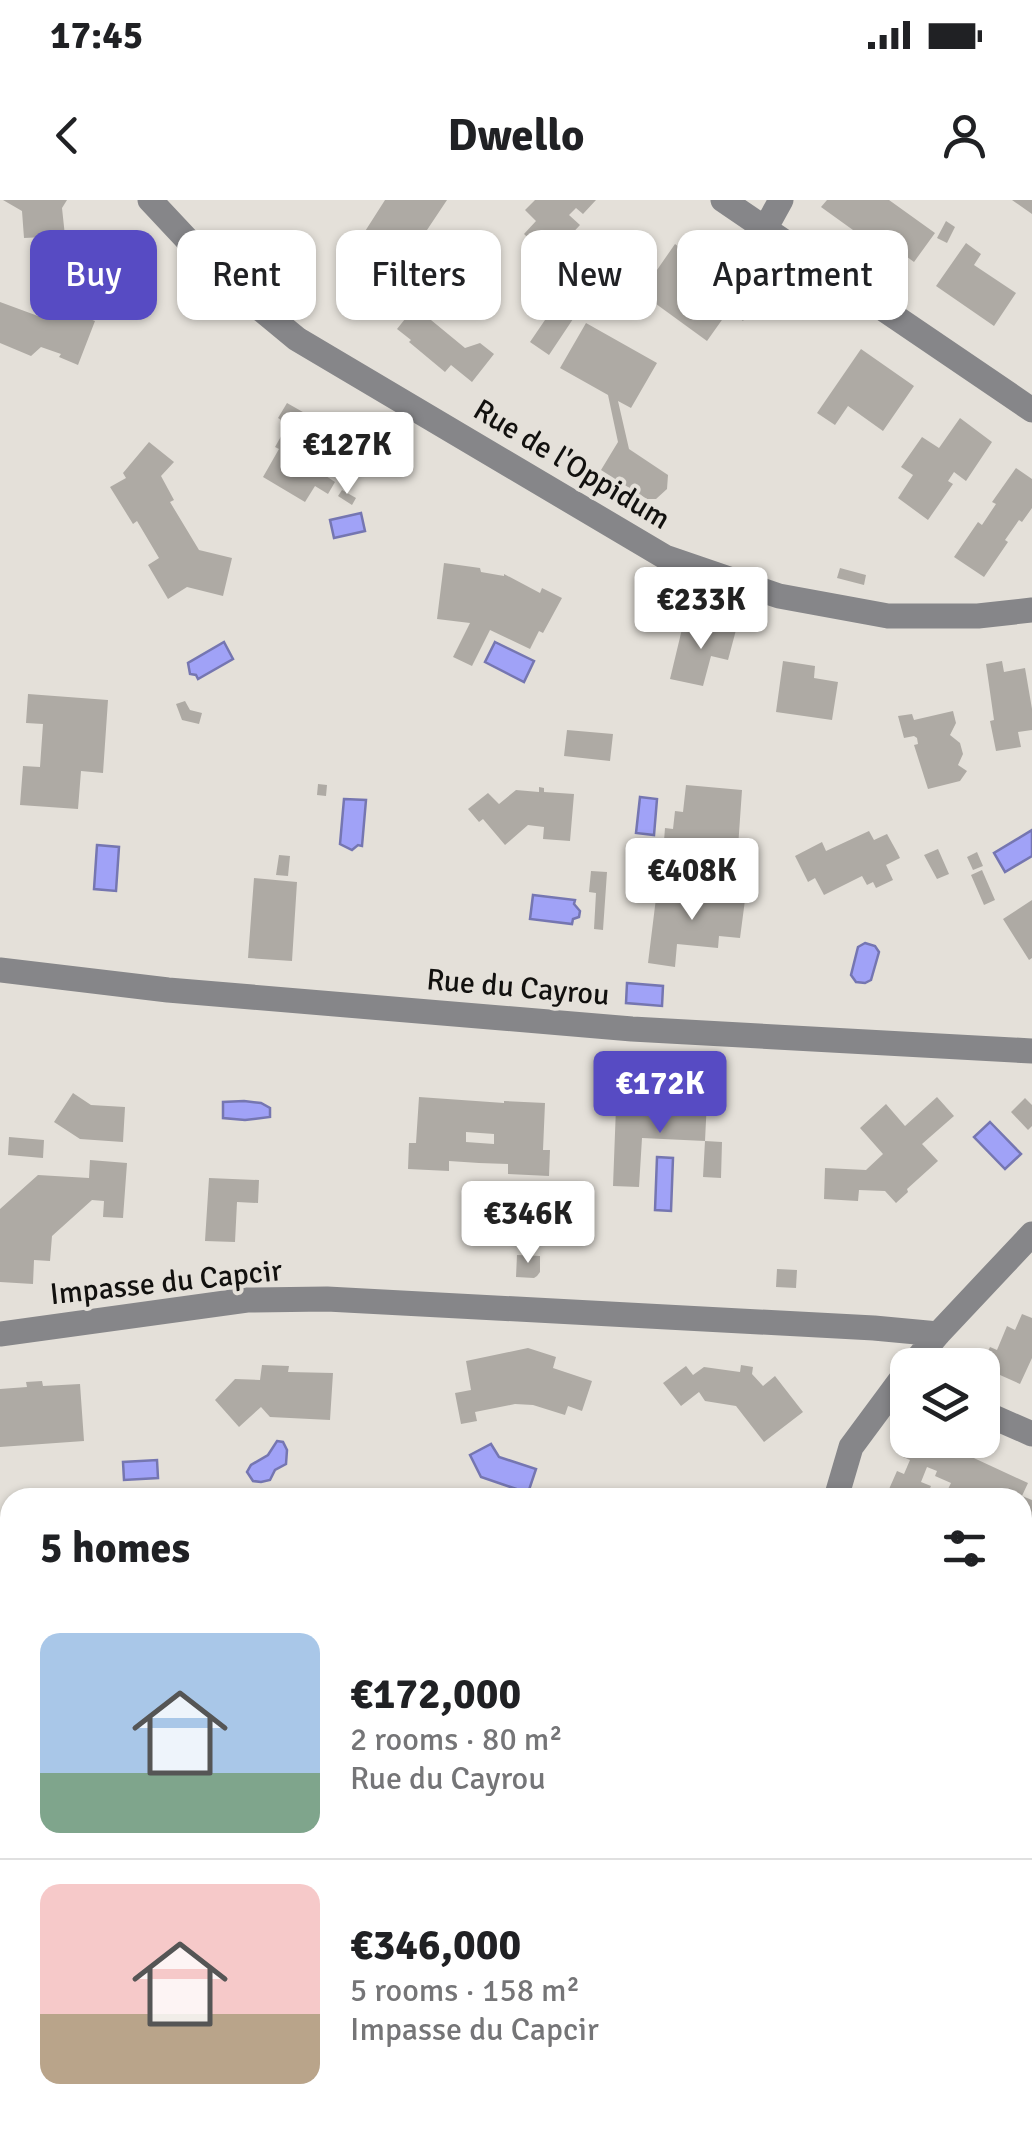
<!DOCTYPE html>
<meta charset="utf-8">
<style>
body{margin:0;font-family:Signika,sans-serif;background:#f2f2f2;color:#202124;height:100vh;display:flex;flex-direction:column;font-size:38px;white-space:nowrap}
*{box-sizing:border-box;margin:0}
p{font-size:32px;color:#757577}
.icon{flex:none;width:55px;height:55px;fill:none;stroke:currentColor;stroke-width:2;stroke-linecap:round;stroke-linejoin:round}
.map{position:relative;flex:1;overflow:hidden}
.panel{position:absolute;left:0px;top:1288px;width:1032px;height:642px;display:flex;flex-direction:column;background:#fff;border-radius:30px 30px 0 0;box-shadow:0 2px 8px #0004}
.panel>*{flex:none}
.hud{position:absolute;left:30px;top:30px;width:972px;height:90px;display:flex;gap:20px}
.buttons{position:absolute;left:890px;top:1148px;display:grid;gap:20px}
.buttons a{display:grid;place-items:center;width:110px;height:110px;border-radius:20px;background:#fff;box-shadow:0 2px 8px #0004;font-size:50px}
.price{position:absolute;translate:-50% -85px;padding:0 22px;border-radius:10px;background:#fff;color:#222;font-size:32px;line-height:65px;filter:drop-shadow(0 2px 5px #0008)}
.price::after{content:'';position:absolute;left:50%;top:60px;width:30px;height:22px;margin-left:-15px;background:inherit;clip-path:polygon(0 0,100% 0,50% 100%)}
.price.active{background:#574bc3;color:#fff}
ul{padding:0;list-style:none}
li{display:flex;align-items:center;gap:30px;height:250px;padding:0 40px}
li+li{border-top:2px solid #e0e0e0}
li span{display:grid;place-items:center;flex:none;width:280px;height:200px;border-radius:20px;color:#555}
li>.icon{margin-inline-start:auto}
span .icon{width:120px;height:120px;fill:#fffc;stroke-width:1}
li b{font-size:42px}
h2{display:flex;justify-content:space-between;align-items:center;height:120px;padding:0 40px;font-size:42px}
.tag{padding:0 35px;border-radius:20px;background:#fff;box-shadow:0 2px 8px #0004;font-size:35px;line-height:90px}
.tag.active{background:#574bc3;color:#fff}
.status{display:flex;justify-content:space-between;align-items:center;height:70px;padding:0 50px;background:#fff;direction:ltr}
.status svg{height:28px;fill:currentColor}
header{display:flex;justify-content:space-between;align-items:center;height:130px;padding:0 40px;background:#fff;font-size:45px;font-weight:700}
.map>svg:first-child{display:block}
.water{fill:#a0a2f7;stroke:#7576b1;stroke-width:2.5}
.building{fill:#aeaaa4;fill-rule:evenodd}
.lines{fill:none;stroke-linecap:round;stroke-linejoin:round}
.minor{stroke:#868689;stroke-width:25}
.labels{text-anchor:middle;stroke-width:8;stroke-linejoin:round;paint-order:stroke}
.street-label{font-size:30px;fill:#12110f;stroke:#e4e0d9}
</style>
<div class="status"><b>17:45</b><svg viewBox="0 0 49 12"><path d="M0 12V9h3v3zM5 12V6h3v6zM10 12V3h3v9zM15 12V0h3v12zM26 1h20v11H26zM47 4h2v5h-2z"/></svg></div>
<header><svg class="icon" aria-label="back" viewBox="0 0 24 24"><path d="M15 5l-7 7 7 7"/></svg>Dwello<svg class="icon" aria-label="person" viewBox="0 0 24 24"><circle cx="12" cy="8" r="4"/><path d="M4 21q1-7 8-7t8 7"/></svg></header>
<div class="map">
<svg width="1032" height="1929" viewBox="0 0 1032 1929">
<rect width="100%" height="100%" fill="#e4e0d9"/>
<path class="water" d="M 361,313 L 365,331 L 334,338 L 330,320 Z
M 224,442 L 233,459 L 198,479 L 196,475 L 190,474 L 188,463 Z
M 495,442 L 534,461 L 524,482 L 485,462 Z
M 640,597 L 657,599 L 654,635 L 636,633 Z
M 344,599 L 366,600 L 362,646 L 358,645 L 352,650 L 340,644 Z
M 1032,630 L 1032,656 L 1005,672 L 994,653 Z
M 97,645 L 119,647 L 116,691 L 94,689 Z
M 533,695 L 575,700 L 574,704 L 580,711 L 579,717 L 573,719 L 572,724 L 530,719 Z
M 865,743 L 875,746 L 879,752 L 871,780 L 865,783 L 856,782 L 851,775 L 858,747 Z
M 627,783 L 663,786 L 662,806 L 626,803 Z
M 244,901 L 261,903 L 270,908 L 270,917 L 245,920 L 223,918 L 223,902 Z
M 990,922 L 1021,954 L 1005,969 L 974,937 Z
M 657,957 L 673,958 L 671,1011 L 655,1010 Z
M 277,1241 L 283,1242 L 287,1250 L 286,1264 L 275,1270 L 270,1280 L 261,1282 L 253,1281 L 247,1272 L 251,1265 L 268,1255 Z
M 491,1244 L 499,1257 L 536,1269 L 528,1293 L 481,1277 L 470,1255 Z
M 157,1260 L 158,1278 L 124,1280 L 123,1262 Z"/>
<path class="building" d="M 3,0 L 67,0 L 62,8 L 65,36 L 24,38 L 22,11 Z
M 385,0 L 447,0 L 397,75 L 355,47 Z
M 535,0 L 596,0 L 583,14 L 576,8 L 569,15 L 580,25 L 566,40 L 561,35 L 544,53 L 524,34 L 536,21 L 525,10 Z
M 827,0 L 889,0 L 935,33 L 914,62 L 884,40 L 878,48 L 821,7 Z
M 1012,0 L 1032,0 L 1032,14 Z
M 946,21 L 955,27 L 947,43 L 937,38 Z
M 966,43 L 981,54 L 974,65 L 1016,93 L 994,126 L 936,86 Z
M 675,44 L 735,86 L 744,73 L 766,88 L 743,121 L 729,110 L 707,141 L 641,93 Z
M 577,73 L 600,89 L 588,107 L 583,104 L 549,155 L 530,142 Z
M 425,94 L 441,107 L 431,120 L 465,148 L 480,143 L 494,154 L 472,182 L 451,165 L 445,172 L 409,142 L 411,140 L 397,129 Z
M 44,101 L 95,121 L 78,165 L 59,157 L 61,154 L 41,147 L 31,156 L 0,143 L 0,102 L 38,116 Z
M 586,123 L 657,163 L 631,208 L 618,201 L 629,249 L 668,275 L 667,289 L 656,299 L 647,299 L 601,270 L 618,242 L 608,195 L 560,168 Z
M 861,149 L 914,186 L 883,231 L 848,206 L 835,225 L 817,213 Z
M 287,203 L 345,236 L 323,274 L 335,282 L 328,294 L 315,286 L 305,302 L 263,277 L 279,249 L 275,247 L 288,224 L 278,218 Z
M 960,218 L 992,242 L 966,281 L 954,272 L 948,281 L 953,284 L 928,320 L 898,298 L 913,275 L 901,267 L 922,237 L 939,248 Z
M 149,242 L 174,262 L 161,276 L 174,300 L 170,302 L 199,350 L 232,358 L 223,396 L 187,387 L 168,399 L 148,365 L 159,358 L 137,321 L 133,324 L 110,287 L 126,278 L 123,273 Z
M 1016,268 L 1032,279 L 1032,308 L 1022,322 L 1019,320 L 1005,340 L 1008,342 L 984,377 L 954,357 L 978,322 L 982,325 L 996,304 L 992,302 Z
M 342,290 L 356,298 L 352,305 L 338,296 Z
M 444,363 L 480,368 L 481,372 L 504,376 L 504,374 L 540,393 L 542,388 L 562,398 L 543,433 L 539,431 L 530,449 L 490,430 L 472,466 L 453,457 L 470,423 L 437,419 Z
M 840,368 L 866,375 L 864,385 L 837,378 Z
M 703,423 L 736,430 L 728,460 L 711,456 L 703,486 L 670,479 L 682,429 L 701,433 Z
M 783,461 L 815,466 L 814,478 L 838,482 L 832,520 L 776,512 Z
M 1002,461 L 1004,472 L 1025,468 L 1032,509 L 1032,530 L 1018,532 L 1021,547 L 996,551 L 990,521 L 994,520 L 986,464 Z
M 28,494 L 108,500 L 103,573 L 81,571 L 78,609 L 20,605 L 23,566 L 40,567 L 43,524 L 26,523 Z
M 185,501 L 190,510 L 202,513 L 199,524 L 182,520 L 176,504 Z
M 953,511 L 956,523 L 950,535 L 960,543 L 963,554 L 958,565 L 967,571 L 960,581 L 928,589 L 914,545 L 918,544 L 917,538 L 914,536 L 904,538 L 898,516 L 912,514 L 914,520 Z
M 567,530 L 613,534 L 610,561 L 564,556 Z
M 318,584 L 327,585 L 326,596 L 317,595 Z
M 686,585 L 742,590 L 737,662 L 663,654 L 665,628 L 673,629 L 675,611 L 683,612 Z
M 539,587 L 544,588 L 544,592 L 574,594 L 570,641 L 543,639 L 544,627 L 528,625 L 505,645 L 483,619 L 479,622 L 468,609 L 488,593 L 499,604 L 516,590 L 539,592 Z
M 869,631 L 874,640 L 887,634 L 897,652 L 900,658 L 886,665 L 893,680 L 876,688 L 873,682 L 867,685 L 862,676 L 824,695 L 815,678 L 808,682 L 795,656 L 822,642 L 826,651 Z
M 938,649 L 949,674 L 937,679 L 924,655 Z
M 977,652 L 983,666 L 973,670 L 967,657 Z
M 279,655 L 290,656 L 288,676 L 276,675 Z
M 982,670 L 995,700 L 984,705 L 971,675 Z
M 591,671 L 607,672 L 603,730 L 594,729 L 596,693 L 589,692 Z
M 254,678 L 297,682 L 292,761 L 248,758 Z
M 657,690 L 745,700 L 740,738 L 719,736 L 718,748 L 677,744 L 675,767 L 648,763 Z
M 1032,700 L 1032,758 L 1029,760 L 1003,719 Z
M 73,893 L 91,905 L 125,907 L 123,942 L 80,939 L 54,922 Z
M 419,897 L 504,903 L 504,901 L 545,903 L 543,950 L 550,950 L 549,976 L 508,974 L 508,964 L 479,963 L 449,961 L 449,971 L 408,969 L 409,943 L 416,943 ZM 466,932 L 494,934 L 494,944 L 466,942 Z
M 937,897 L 954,916 L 922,944 L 938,961 L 907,989 L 908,992 L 896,1003 L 885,991 L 859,990 L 858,1001 L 824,999 L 825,968 L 866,970 L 883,954 L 860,928 L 886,904 L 905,926 Z
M 1025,898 L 1032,905 L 1032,926 L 1028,930 L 1011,912 Z
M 687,899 L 707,900 L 705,941 L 722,942 L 721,978 L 703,977 L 705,941 L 642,938 L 639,987 L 613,986 L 616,907 L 643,908 L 643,901 L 687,906 Z
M 9,937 L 44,940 L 43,958 L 8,955 Z
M 90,960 L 127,963 L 123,1018 L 103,1017 L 104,1001 L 92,1000 L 52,1036 L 50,1061 L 34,1060 L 33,1084 L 0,1082 L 0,1009 L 38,975 L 89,978 Z
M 209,978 L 259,980 L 258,1003 L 237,1002 L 235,1042 L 205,1041 Z
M 478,989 L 488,990 L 488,1000 L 477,999 Z
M 517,1055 L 540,1056 L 540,1072 L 537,1076 L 534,1078 L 516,1077 Z
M 777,1069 L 797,1070 L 796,1088 L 776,1087 Z
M 1022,1114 L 1032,1118 L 1032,1158 L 1020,1184 L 982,1167 L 982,1164 L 990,1147 L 997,1150 L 1007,1126 L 1015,1130 Z
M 528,1148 L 556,1157 L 553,1168 L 592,1181 L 582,1211 L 568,1206 L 565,1215 L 533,1205 L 515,1204 L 475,1212 L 477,1221 L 461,1224 L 455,1193 L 471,1190 L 466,1161 Z
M 262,1165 L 289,1166 L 288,1172 L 333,1173 L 330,1220 L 270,1217 L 261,1207 L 239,1227 L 215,1200 L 235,1179 L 260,1180 Z
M 741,1165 L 753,1167 L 752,1174 L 763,1186 L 775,1176 L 803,1212 L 764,1242 L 736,1206 L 705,1201 L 699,1192 L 681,1206 L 663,1183 L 686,1166 L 693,1175 L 704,1167 L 740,1172 Z
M 42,1181 L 43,1186 L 80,1184 L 84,1241 L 0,1247 L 0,1189 L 27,1187 L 26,1182 Z
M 911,1240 L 935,1240 L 1028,1283 L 1021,1298 L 951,1298 L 945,1295 L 951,1283 L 935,1276 L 937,1271 L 927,1267 L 921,1282 L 931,1286 L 926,1298 L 890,1298 L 886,1296 L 897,1271 L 904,1274 L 910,1260 L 903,1257 Z
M 1022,1296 L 1032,1300 L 1032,1340 L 1028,1349 L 1022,1347 Z
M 1032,1440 L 1032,1493 L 1031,1497 L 1022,1494 L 1022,1461 Z
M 10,1472 L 10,1514 L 0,1516 L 0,1474 Z
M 1026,1577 L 1032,1579 L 1032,1622 L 1029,1628 L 1022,1625 L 1022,1582 Z
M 1022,1788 L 1032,1792 L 1032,1825 L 1022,1820 Z
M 539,1920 L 573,1920 L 568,1929 L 534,1929 Z
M 838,1920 L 894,1920 L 890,1929 L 858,1929 Z"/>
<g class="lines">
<path class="minor" d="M 150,0 L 224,79 L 297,139 L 665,357 L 779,396 L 888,416 L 978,416 L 1032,410
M 723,0 L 1032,210
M 765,29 L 781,0
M 0,770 L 168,790 L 632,829 L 1032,851
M 0,1134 L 247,1100 L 327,1099 L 874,1128 L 938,1134
M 912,1165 L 938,1134 L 1032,1034
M 982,1212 L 1032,1234
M 836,1298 L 851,1247 L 908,1170
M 1022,1538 L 1032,1542
M 397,1920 L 401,1929"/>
</g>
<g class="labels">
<g class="street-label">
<text transform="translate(572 264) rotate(31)" y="10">Rue de l'Oppidum</text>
<text transform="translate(518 787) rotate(5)" y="10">Rue du Cayrou</text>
<text transform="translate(166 1082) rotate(-6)" y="10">Impasse du Capcir</text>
</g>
</g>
</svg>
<div class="buttons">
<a><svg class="icon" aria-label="layers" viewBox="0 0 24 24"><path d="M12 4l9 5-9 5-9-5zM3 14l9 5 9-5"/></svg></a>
</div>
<b class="price" style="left:347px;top:297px">€127K</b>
<b class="price" style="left:701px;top:452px">€233K</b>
<b class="price" style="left:692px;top:723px">€408K</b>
<b class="price active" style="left:660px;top:936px">€172K</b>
<b class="price" style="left:528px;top:1066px">€346K</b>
<div class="hud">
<a class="tag active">Buy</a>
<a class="tag">Rent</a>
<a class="tag">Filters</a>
<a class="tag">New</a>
<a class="tag">Apartment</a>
</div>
<section class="panel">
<h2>5 homes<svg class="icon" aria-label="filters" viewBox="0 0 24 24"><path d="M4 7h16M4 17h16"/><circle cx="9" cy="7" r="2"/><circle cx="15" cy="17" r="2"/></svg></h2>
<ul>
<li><span style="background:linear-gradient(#a9c7e8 70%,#7fa58c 0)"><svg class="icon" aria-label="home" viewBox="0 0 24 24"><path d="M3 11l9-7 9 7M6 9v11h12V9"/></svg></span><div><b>€172,000</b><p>2 rooms · 80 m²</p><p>Rue du Cayrou</p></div></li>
<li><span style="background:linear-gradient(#f6c9c9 65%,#b9a48a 0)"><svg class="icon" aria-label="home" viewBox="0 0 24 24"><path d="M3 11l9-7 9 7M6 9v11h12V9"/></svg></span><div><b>€346,000</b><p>5 rooms · 158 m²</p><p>Impasse du Capcir</p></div></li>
</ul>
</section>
</div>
